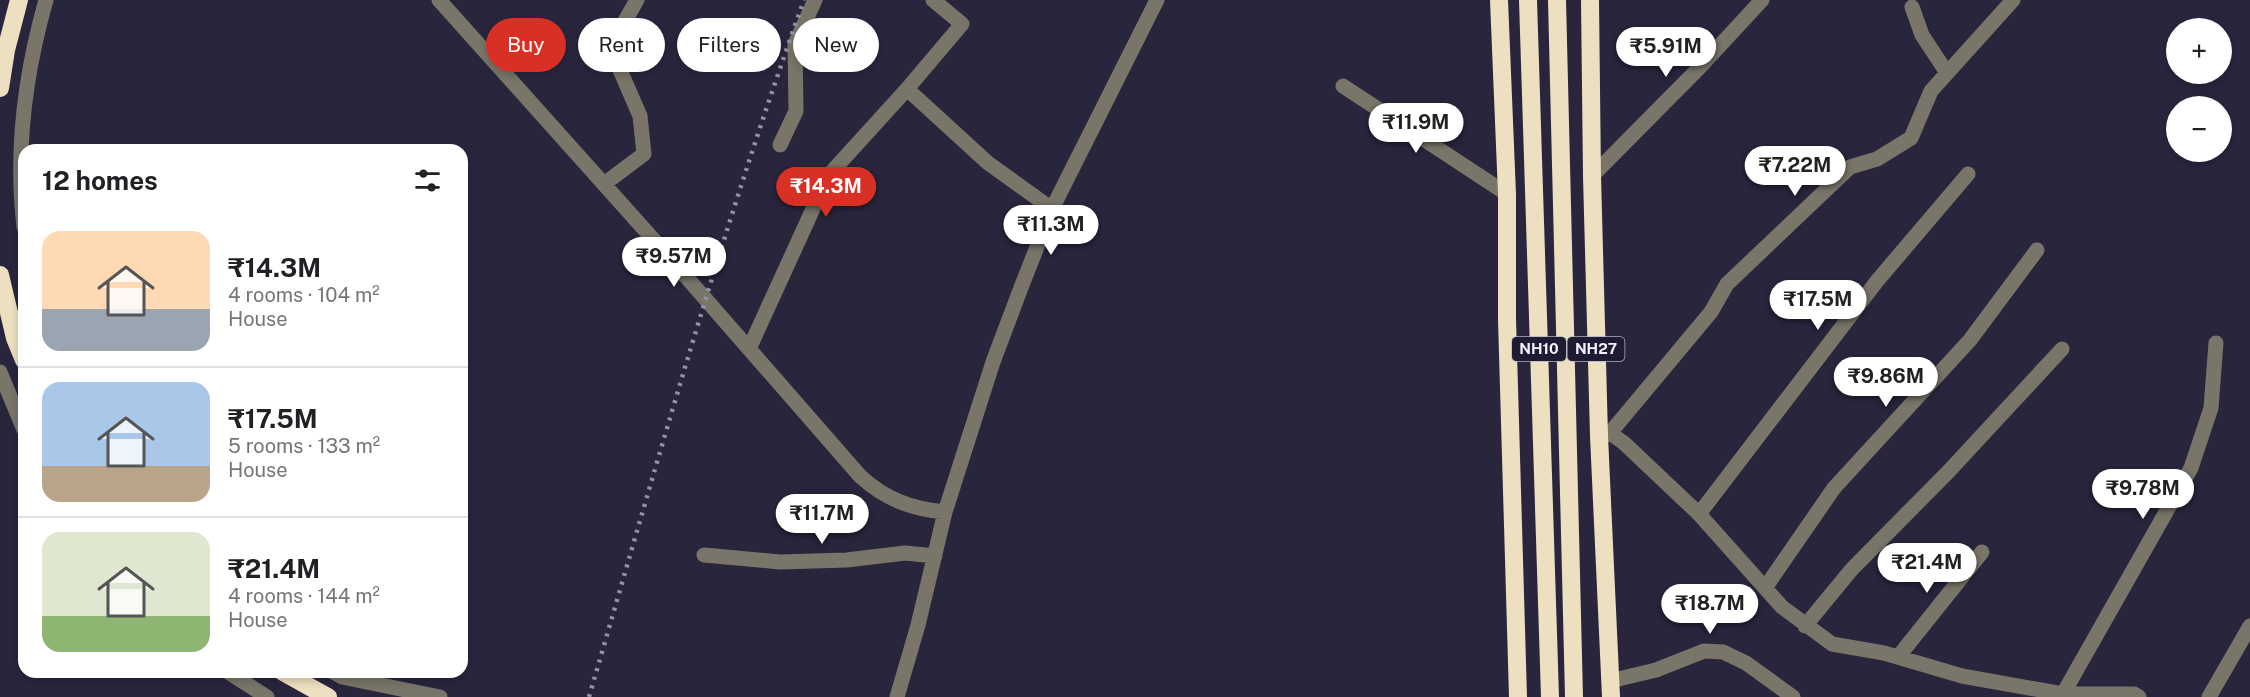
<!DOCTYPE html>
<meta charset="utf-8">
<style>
body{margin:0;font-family:"Public Sans",sans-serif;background:#f6f6f6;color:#202124;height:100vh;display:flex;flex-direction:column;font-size:22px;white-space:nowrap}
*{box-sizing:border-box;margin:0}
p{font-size:20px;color:#757577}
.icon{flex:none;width:33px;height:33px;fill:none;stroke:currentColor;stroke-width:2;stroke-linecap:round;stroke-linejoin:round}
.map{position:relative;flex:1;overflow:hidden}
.details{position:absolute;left:18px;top:144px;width:450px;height:534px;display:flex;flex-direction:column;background:#fff;border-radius:18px;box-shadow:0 3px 9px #0003}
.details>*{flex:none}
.hud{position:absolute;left:486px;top:18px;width:570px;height:54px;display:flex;gap:12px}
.fabs{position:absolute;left:2166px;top:18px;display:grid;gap:12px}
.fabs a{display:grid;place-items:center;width:66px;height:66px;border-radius:50%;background:#fff;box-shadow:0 3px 9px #0003;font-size:30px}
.price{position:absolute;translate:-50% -51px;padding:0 14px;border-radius:21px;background:#fff;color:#222;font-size:20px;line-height:39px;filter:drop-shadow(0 2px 3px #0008)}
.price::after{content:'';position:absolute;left:50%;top:36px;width:18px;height:14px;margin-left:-9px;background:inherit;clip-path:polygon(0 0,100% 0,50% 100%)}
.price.on{background:#d93025;color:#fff}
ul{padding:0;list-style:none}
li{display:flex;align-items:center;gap:18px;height:150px;padding:0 24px}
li+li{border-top:2px solid #e0e0e0}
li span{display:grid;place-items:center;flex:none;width:168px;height:120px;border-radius:18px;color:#555}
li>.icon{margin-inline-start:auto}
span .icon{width:72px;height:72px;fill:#fffc;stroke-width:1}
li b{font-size:26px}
h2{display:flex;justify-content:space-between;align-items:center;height:72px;padding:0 24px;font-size:26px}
.tag{padding:0 21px;border-radius:27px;background:#fff;box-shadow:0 3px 9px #0003;font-size:21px;line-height:54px}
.tag.on{background:#d93025;color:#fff}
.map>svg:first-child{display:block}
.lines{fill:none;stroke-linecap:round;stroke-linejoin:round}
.minor{stroke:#7a7569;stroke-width:15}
.highway{stroke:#ede0c0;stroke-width:18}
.rail{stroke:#9492a4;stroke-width:4.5;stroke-dasharray:3 6;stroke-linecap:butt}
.labels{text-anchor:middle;stroke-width:6;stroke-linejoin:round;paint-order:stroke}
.shield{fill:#1f1b33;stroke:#b3b2c2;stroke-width:1.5}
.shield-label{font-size:15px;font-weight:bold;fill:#f3f2ff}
</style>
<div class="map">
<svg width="2250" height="697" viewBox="0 0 2250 697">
<rect width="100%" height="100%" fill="#29253d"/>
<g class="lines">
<path class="minor" d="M 439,0 L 661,248 L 860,476 C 885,499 911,509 945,512
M 933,0 L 962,24 L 907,89 L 988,163 L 1052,209
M 1912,7 L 1922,35 L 1947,73
M 1343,86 L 1507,194
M 780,145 L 796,111 L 795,44 L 815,0
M 1592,176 L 1700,67 L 1762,0
M 604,184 L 644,154 L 640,116 L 610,47 L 637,0
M 24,227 C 15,151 25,74 46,0
M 749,349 L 828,176 L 907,89
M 0,372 L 24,430
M 1610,433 L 1711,312 L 1727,284 L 1850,167 L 1877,159 L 1911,138 L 1931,91 L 2013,0
M 1599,436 L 1610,433 L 1624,443 L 1699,514 L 1782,607 L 1832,644 L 1884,653 L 1962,676 L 2063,694 L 2134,694 L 2139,697
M 1699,514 L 1877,281 L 1968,174
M 704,555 L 780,562 L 847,560 L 905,553 L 935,556
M 1765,588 L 1834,488 L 1970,340 L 2037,250
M 1805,626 L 1852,569 L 1949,471 L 2062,349
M 1898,657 L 1982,552
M 228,672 L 267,697
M 333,672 L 342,677 L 440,697
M 1610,681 L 1656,670 L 1704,651 L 1723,652 L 1746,663 L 1793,697
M 2063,694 L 2191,468 L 2211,408 L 2216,343
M 897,697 L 918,625 L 945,512 L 993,362 L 1022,285 L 1052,209 L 1157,0
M 2209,697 L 2250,626"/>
<path class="highway" d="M 1499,0 L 1507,194 L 1507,319 L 1518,697
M 1528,0 L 1550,697
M 1557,0 L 1574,697
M 1590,0 L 1592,176 L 1599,436 L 1611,697
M 0,88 L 6,50 L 19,0
M 0,275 L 15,338 L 24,360
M 283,672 L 328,697"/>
<path class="rail" d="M 589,697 C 657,463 722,229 804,0"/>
</g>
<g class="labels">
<g class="shield">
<rect x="1512" y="337" width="54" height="24" rx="4.5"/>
<rect x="1567.5" y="337" width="57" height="24" rx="4.5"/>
</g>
<g class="shield-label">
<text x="1539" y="354">NH10</text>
<text x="1596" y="354">NH27</text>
</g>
</g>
</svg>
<div class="fabs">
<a>+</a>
<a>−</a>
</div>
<b class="price" style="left:1666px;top:78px">₹5.91M</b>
<b class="price" style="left:1416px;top:154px">₹11.9M</b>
<b class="price" style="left:1795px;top:197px">₹7.22M</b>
<b class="price on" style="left:826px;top:218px">₹14.3M</b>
<b class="price" style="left:1051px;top:256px">₹11.3M</b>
<b class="price" style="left:674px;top:288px">₹9.57M</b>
<b class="price" style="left:1818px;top:331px">₹17.5M</b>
<b class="price" style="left:1886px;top:408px">₹9.86M</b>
<b class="price" style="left:2143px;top:520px">₹9.78M</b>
<b class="price" style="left:822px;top:545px">₹11.7M</b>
<b class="price" style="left:1927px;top:594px">₹21.4M</b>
<b class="price" style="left:1710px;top:635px">₹18.7M</b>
<div class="hud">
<a class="tag on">Buy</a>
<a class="tag">Rent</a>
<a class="tag">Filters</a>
<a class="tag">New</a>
</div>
<section class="details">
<h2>12 homes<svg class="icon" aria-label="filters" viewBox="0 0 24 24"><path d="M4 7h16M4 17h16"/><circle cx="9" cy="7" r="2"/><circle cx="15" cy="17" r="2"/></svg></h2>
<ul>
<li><span style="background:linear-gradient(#ffd9b3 65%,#9aa5b1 0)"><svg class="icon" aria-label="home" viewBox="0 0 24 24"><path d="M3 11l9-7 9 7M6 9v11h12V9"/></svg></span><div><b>₹14.3M</b><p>4 rooms · 104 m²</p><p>House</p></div></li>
<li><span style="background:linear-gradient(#a9c7e8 70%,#b9a48a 0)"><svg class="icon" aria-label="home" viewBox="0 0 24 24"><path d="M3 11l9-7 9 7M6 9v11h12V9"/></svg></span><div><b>₹17.5M</b><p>5 rooms · 133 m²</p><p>House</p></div></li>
<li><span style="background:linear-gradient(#dfe7d0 70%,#8fb573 0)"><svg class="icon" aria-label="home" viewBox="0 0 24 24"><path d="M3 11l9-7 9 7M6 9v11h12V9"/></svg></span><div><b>₹21.4M</b><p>4 rooms · 144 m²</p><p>House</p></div></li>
</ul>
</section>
</div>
